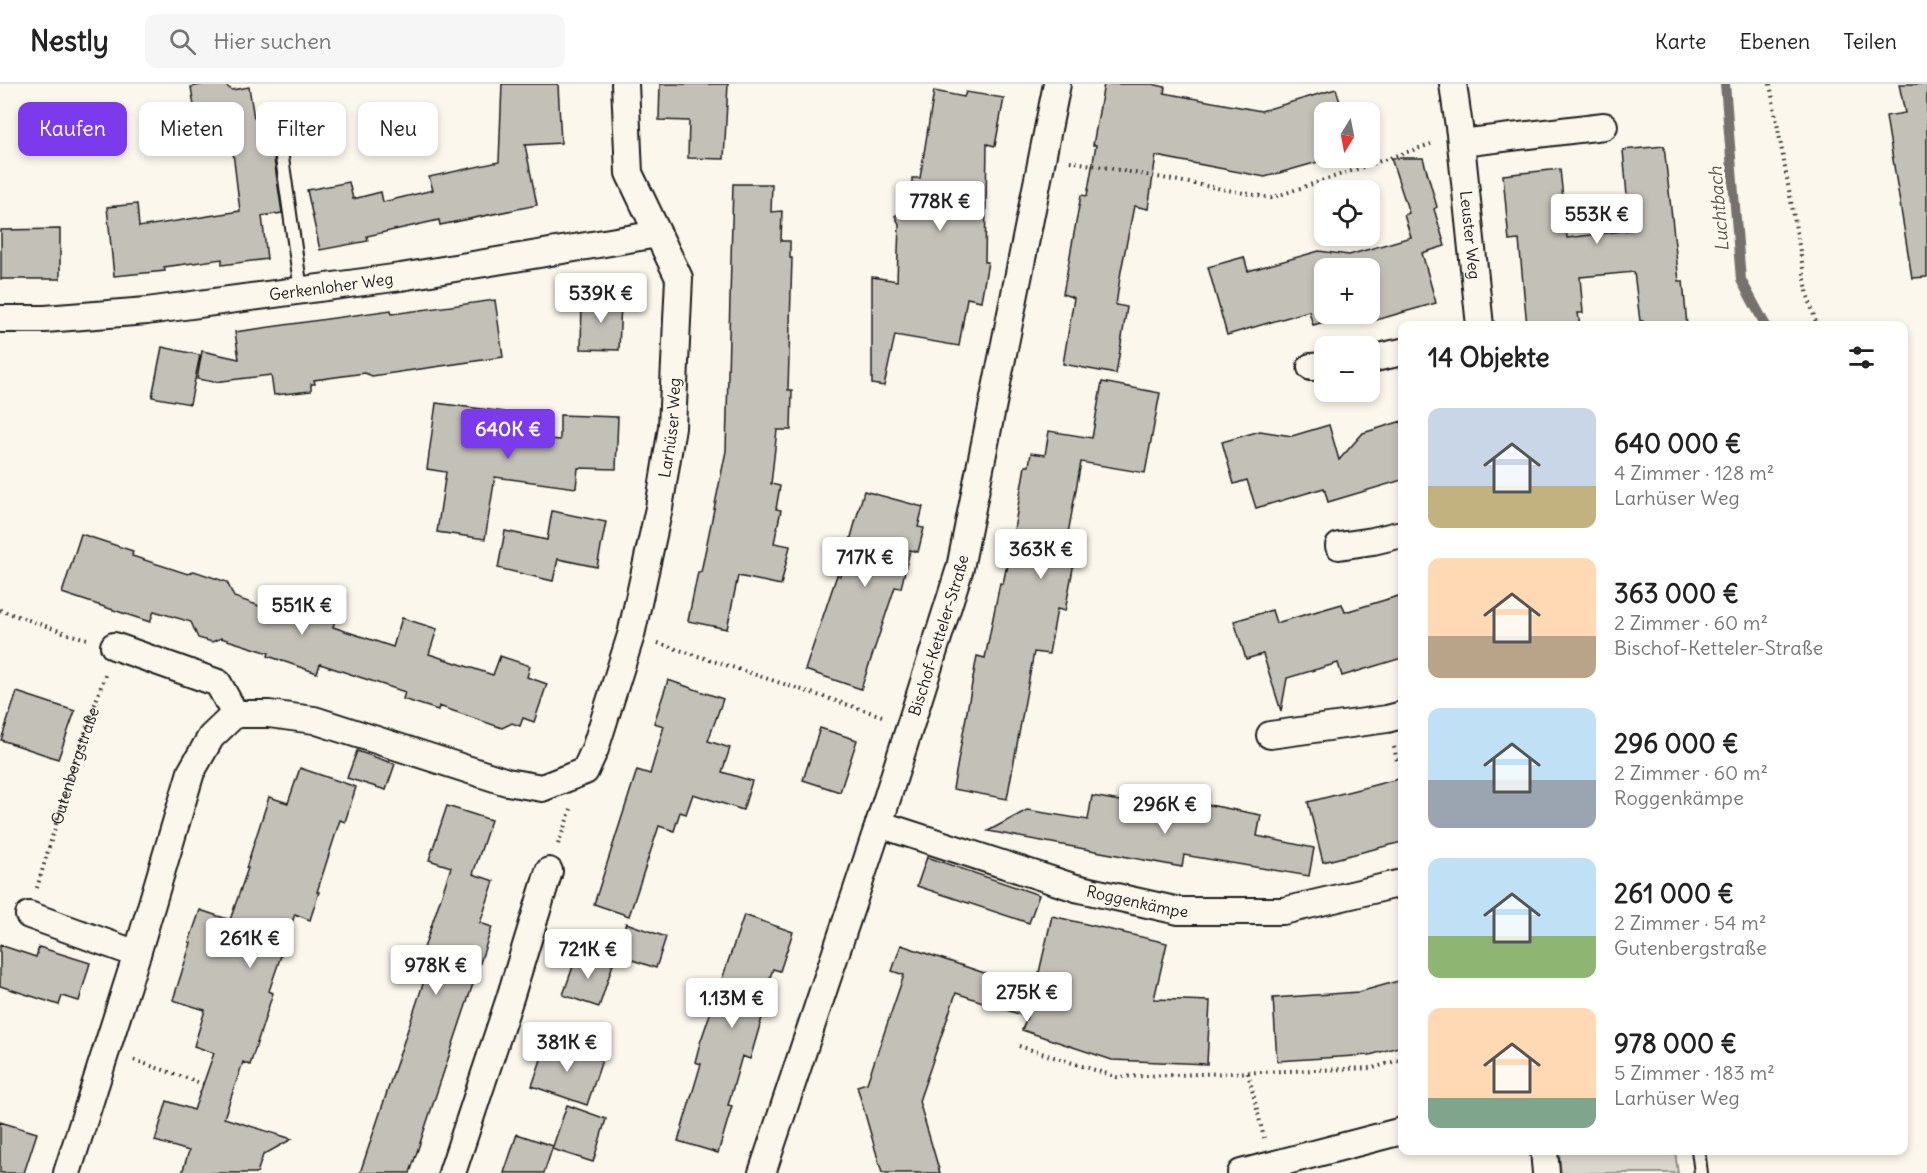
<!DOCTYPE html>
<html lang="de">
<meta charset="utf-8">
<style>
body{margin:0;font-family:Delius,sans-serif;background:#f6f6f6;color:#222;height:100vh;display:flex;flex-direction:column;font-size:22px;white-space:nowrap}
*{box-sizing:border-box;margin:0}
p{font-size:20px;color:#767676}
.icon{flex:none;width:33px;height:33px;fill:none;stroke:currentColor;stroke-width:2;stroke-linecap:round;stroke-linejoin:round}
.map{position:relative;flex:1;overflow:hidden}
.drawer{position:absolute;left:1398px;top:237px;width:510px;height:834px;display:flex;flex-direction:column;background:#fff;border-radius:12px;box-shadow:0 3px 9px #0003}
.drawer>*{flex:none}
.banner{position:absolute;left:18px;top:18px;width:570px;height:54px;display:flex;gap:12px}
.needle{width:39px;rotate:190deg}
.controls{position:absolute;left:1314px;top:18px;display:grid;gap:12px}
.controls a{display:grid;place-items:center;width:66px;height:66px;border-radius:12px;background:#fff;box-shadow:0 3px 9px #0003;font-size:30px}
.price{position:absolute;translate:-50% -51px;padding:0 14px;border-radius:6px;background:#fff;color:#222;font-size:20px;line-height:39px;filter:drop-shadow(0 2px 3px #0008)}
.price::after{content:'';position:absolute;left:50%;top:36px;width:18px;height:14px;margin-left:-9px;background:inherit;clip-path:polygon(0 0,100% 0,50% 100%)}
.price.selected{background:#7c3aed;color:#fff}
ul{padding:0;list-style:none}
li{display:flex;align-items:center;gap:18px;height:150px;padding:0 30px}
li span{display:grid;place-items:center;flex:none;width:168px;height:120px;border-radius:12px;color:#555}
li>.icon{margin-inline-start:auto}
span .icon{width:72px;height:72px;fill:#fffc;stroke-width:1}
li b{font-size:26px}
h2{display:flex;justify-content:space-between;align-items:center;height:72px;padding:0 30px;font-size:26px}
.chip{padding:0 21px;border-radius:12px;background:#fff;box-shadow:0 3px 9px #0003;font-size:21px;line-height:54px}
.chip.selected{background:#7c3aed;color:#fff}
header{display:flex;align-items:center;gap:36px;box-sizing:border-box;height:84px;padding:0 30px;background:#fff;border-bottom:2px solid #e0e0e0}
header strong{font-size:28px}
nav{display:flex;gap:33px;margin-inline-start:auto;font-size:21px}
.search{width:420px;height:54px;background:#f6f6f6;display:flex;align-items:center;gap:15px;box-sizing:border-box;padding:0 21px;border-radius:12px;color:#767676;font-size:22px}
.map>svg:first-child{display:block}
.green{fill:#dad7ce;stroke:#7b7a75;stroke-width:1.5}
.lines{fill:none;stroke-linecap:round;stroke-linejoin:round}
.stream{stroke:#74726e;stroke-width:10}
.building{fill:#c3c0b8;stroke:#1c1c1c;stroke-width:1.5}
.service-casing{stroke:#1c1c1c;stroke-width:16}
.minor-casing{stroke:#1c1c1c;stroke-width:30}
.path{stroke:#1c1c1c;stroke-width:4;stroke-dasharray:1.5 4.5;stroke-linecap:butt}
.service{stroke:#fbf7ec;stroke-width:12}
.minor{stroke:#fbf7ec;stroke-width:26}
.labels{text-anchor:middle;stroke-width:6;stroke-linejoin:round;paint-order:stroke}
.street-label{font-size:16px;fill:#1c1c1c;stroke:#fbf7ec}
.water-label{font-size:18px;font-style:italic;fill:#575653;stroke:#fbf7ec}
</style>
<header>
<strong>Nestly</strong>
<div class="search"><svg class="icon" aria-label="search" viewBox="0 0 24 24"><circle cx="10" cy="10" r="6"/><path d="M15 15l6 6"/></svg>Hier suchen</div>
<nav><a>Karte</a><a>Ebenen</a><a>Teilen</a></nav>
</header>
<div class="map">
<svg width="1927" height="1089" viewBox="0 0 1927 1089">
<rect width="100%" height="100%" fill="#fbf7ec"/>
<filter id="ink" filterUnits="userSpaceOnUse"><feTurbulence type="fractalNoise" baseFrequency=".0167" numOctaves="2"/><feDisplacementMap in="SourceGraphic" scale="12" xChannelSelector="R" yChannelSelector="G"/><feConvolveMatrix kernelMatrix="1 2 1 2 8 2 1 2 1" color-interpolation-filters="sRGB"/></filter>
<g filter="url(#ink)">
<path class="green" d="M 1559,1067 L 1675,1067 L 1678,1089 L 1561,1089 Z"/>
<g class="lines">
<path class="stream" d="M 1725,0 L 1741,196 L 1766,242"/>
</g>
<path class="building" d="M 205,0 L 223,0 L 232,6 L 249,3 L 254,34 L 271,31 L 277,67 L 274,75 L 282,129 L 262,132 L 267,175 L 222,181 L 222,175 L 164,183 L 165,187 L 114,192 L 107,123 L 137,120 L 139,143 L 240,127 L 232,60 L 195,66 L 190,35 L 196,34 L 191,3 Z
M 502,0 L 558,0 L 561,59 L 525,61 L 537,121 L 440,141 L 439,136 L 367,152 L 368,157 L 320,166 L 307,106 L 349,98 L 353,115 L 381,108 L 383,118 L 433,106 L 429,93 L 499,78 Z
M 660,0 L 728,0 L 724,75 L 688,74 L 689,37 L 659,36 Z
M 1104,0 L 1152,0 L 1165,3 L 1164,9 L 1261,27 L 1336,5 L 1343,28 L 1324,28 L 1324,74 L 1332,74 L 1265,93 L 1156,72 L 1148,125 L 1134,122 L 1121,187 L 1116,221 L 1127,223 L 1116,290 L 1063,280 L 1074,214 L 1063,210 L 1081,111 L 1087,112 L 1096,61 L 1093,61 Z
M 1899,0 L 1927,0 L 1927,193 L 1912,194 L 1886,32 L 1905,29 Z
M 934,7 L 964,13 L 966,8 L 1004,14 L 995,62 L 987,60 L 985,178 L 988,178 L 981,217 L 967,214 L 959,262 L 895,251 L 884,302 L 872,300 L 872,193 L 897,197 L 899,140 L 895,132 L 912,118 L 912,94 L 920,94 Z
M 1664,62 L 1679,197 L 1683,197 L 1687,242 L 1644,242 L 1643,237 L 1640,237 L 1634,188 L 1580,193 L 1583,229 L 1578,229 L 1580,242 L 1527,242 L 1519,156 L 1509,157 L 1503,91 L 1560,85 L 1567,154 L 1630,146 L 1623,66 Z
M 1391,74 L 1423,74 L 1437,123 L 1434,125 L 1445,162 L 1422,169 L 1436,219 L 1369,238 L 1367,230 L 1370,230 L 1370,184 L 1324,184 L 1324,230 L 1353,230 L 1313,241 L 1309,227 L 1227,251 L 1208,183 L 1244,173 L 1248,187 L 1319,167 L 1349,171 L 1411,153 L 1404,131 L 1409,129 Z
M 733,100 L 772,100 L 771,128 L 782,127 L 781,157 L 790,157 L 790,174 L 792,174 L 788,306 L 792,306 L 791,346 L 777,346 L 771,400 L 780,402 L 776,425 L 781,426 L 774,459 L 790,462 L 781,501 L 738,492 L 727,545 L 688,537 L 698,488 L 701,488 L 726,367 Z
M 60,145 L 60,195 L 1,195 L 1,146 Z
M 582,215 L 621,216 L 619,266 L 581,265 Z
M 495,216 L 503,273 L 372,292 L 365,289 L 314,296 L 315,300 L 311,300 L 311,307 L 274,311 L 271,291 L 214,298 L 197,295 L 202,267 L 239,275 L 235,248 L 391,226 L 392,230 Z
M 162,263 L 200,271 L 190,320 L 152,313 Z
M 1102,298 L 1160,309 L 1145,389 L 1081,378 L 1065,466 L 1076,468 L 1065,527 L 1057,525 L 1049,570 L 1034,568 L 1007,715 L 953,705 L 977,572 L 985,574 L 1000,499 L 1003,500 L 1006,485 L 1007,486 L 1025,382 L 1029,382 L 1031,369 L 1045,371 L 1049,347 L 1092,354 Z
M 436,319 L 504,328 L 501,351 L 560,356 L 560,331 L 618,333 L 616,385 L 578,384 L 576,404 L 495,393 L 485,455 L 437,448 L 446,388 L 427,385 Z
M 1402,337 L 1402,396 L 1328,418 L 1324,404 L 1256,424 L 1247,396 L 1234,400 L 1222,358 L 1260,347 L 1292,352 L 1329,341 L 1339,376 L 1363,349 Z
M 864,407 L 923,423 L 918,443 L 924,444 L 918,468 L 910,466 L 901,504 L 895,503 L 861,605 L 805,586 L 837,491 L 840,492 Z
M 552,427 L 606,438 L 597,483 L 558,475 L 553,497 L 498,484 L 505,447 L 547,456 Z
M 81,450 L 133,467 L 132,472 L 188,490 L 194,487 L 227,498 L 234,513 L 282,530 L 286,519 L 335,536 L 333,543 L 393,563 L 402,534 L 437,545 L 429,570 L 493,591 L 500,572 L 530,582 L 527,593 L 547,600 L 534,638 L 523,634 L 520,642 L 512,639 L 502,644 L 439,622 L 438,626 L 403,615 L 405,608 L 320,580 L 317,589 L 268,572 L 269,569 L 221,554 L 212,558 L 198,554 L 191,538 L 154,527 L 150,538 L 62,509 Z
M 1398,512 L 1402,526 L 1402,574 L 1342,592 L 1338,579 L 1287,594 L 1281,627 L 1263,570 L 1246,575 L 1234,537 L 1272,526 L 1276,539 L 1342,520 L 1345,528 Z
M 668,596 L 723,615 L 708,657 L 730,664 L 722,688 L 752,697 L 743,726 L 693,710 L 686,730 L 680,728 L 674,747 L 659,742 L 629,832 L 594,820 L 637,686 L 650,690 L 664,642 L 654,639 Z
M 17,608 L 75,627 L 58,675 L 1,656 Z
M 820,644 L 857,656 L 840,708 L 803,696 Z
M 357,667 L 395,680 L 386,706 L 347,694 Z
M 300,684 L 356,703 L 345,738 L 340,736 L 317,808 L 319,808 L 310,836 L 295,830 L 269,907 L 273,909 L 250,981 L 243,978 L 224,1034 L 292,1055 L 263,1071 L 257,1089 L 182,1089 L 189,1067 L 155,1057 L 167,1017 L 194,1026 L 214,969 L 194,962 L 205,926 L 173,916 L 191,859 L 189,858 L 200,826 L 230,836 L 248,784 L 246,784 L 269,713 L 288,719 Z
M 1402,694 L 1402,758 L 1323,778 L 1308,718 Z
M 1092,712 L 1192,730 L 1194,718 L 1261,731 L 1257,752 L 1314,764 L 1309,792 L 1184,771 L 1182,783 L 988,747 L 1027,726 L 1088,736 Z
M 447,722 L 491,736 L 473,790 L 494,797 L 480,839 L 492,843 L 410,1089 L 360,1089 L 432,873 L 422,870 L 451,783 L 429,776 Z
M 927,773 L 1039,811 L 1029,839 L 917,802 Z
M 744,831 L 793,848 L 780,887 L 773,885 L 756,933 L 762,934 L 750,975 L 742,972 L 728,1021 L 732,1022 L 718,1069 L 678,1057 L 701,980 L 695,978 L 700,959 Z
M 1052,832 L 1167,859 L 1154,915 L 1210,917 L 1207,980 L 1112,976 L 1022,946 L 1027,933 L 956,909 L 919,1017 L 940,1089 L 882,1089 L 857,1002 L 867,999 L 904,891 L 892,887 L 901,861 L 1035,906 Z
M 626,839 L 666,853 L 656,884 L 615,870 Z
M 0,861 L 36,873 L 39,863 L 90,879 L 79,917 L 62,912 L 59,921 L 0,902 Z
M 578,868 L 613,880 L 599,923 L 563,911 Z
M 1402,896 L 1402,962 L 1370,971 L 1277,977 L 1273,914 L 1359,908 Z
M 547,958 L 602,976 L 587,1021 L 532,1002 Z
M 567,1021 L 606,1035 L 593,1078 L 552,1065 Z
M 0,1038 L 37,1049 L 24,1089 L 0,1089 Z
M 517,1050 L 553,1062 L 544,1089 L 504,1089 Z"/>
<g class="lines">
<defs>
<path id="service" d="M 282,74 L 301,206
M 1698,1066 L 1701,1089"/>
<g id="minor">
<path id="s2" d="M 1453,0 L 1460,50 L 1480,242"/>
<path d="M 1461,59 L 1604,42"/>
<path id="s3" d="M 0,235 L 45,235 L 147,227 L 401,193 L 658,150"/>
<path d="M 1370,275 L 1402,268"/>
<path d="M 1311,283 L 1324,282"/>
<path d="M 1339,462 L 1373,457 L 1402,450"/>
<path d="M 114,562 L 218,599 L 235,630"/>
<path d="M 1270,651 L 1387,635 L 1402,631"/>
<path id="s4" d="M 879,740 L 1076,804 L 1179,827 L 1283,827 L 1402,799"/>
<path d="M 29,831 L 137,870"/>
<path d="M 1544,1066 L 1546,1089"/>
<path id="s5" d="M 67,1089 L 137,870 L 191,688 L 211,653 L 235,630 L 269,630 L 314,636 L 507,698 L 542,704 L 585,687 L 595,665 L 631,551 L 659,424 L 672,343 L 679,194 L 629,89 L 625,0"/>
<path d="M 452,1089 L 510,914 L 549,787"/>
<path id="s6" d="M 762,1089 L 879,740 L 960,484 L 1057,0"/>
<path d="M 1241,1089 L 1402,1047"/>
</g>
</defs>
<use href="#service" class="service-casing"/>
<use href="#minor" class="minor-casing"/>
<g class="path">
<path d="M 1770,0 L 1808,212 L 1817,242"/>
<path d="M 1070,77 L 1271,114 L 1431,60"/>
<path d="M 0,526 L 68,550 L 87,555"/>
<path d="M 658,559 L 882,632"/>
<path d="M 1394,663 L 1397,677"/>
<path d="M 558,760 L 571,725"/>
<path id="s1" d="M 37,804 L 71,689 L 106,588"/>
<path d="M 1019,962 L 1117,993 L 1373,984 L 1402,975"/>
<path d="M 134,976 L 204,1000"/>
<path d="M 1248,989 L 1264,1054"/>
</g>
<use href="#service" class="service"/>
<use href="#minor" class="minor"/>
</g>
</g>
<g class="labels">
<g class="street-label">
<text dy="6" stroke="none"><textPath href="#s2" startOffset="152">Leuster Weg</textPath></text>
<text dy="6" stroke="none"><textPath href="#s3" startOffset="333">Gerkenloher Weg</textPath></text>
<text dy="6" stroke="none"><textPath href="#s5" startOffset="1212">Larhüser Weg</textPath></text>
<text dy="6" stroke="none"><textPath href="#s6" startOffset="566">Bischof-Ketteler-Straße</textPath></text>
<text dy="6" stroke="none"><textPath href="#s1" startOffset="128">Gutenbergstraße</textPath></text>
<text dy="6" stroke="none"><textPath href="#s4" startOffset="270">Roggenkämpe</textPath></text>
</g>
<g class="water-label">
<text transform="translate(1719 125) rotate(-95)" y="6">Luchtbach</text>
</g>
</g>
</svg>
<div class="controls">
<a><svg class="needle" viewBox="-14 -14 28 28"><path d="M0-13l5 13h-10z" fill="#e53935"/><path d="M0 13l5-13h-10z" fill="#767676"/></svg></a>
<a><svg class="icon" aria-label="locate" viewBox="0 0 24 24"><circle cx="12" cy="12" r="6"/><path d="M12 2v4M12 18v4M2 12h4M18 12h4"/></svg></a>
<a>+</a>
<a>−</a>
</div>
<b class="price" style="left:940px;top:148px">778K €</b>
<b class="price" style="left:1597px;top:161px">553K €</b>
<b class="price" style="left:601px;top:240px">539K €</b>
<b class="price selected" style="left:508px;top:376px">640K €</b>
<b class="price" style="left:1041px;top:496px">363K €</b>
<b class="price" style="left:865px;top:504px">717K €</b>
<b class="price" style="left:302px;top:552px">551K €</b>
<b class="price" style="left:1165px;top:751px">296K €</b>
<b class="price" style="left:250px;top:885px">261K €</b>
<b class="price" style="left:588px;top:896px">721K €</b>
<b class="price" style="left:436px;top:912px">978K €</b>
<b class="price" style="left:1027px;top:939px">275K €</b>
<b class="price" style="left:732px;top:945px">1.13M €</b>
<b class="price" style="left:567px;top:989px">381K €</b>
<div class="banner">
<a class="chip selected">Kaufen</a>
<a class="chip">Mieten</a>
<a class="chip">Filter</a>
<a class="chip">Neu</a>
</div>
<section class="drawer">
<h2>14 Objekte<svg class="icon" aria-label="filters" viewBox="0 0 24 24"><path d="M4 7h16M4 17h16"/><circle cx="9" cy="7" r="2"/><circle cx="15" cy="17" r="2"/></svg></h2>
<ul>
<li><span style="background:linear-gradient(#c9d6e8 65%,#c2b280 0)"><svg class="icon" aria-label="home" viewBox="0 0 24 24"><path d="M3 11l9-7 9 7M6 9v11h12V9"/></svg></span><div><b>640 000 €</b><p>4 Zimmer · 128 m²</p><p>Larhüser Weg</p></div></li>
<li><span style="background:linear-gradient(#ffd9b3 65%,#b9a48a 0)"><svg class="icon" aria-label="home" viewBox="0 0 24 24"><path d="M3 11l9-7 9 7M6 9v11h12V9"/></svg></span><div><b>363 000 €</b><p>2 Zimmer · 60 m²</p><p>Bischof-Ketteler-Straße</p></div></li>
<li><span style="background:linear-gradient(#bfe0f5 60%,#9aa5b1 0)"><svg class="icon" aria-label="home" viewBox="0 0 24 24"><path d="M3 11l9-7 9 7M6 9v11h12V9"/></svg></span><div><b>296 000 €</b><p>2 Zimmer · 60 m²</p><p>Roggenkämpe</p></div></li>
<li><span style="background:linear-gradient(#bfe0f5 65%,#8fb573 0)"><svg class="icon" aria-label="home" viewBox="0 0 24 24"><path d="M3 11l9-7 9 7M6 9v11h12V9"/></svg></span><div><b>261 000 €</b><p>2 Zimmer · 54 m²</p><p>Gutenbergstraße</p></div></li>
<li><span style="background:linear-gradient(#ffd9b3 75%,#7fa58c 0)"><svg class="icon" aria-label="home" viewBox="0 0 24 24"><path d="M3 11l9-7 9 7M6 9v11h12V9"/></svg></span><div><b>978 000 €</b><p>5 Zimmer · 183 m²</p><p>Larhüser Weg</p></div></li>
</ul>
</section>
</div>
